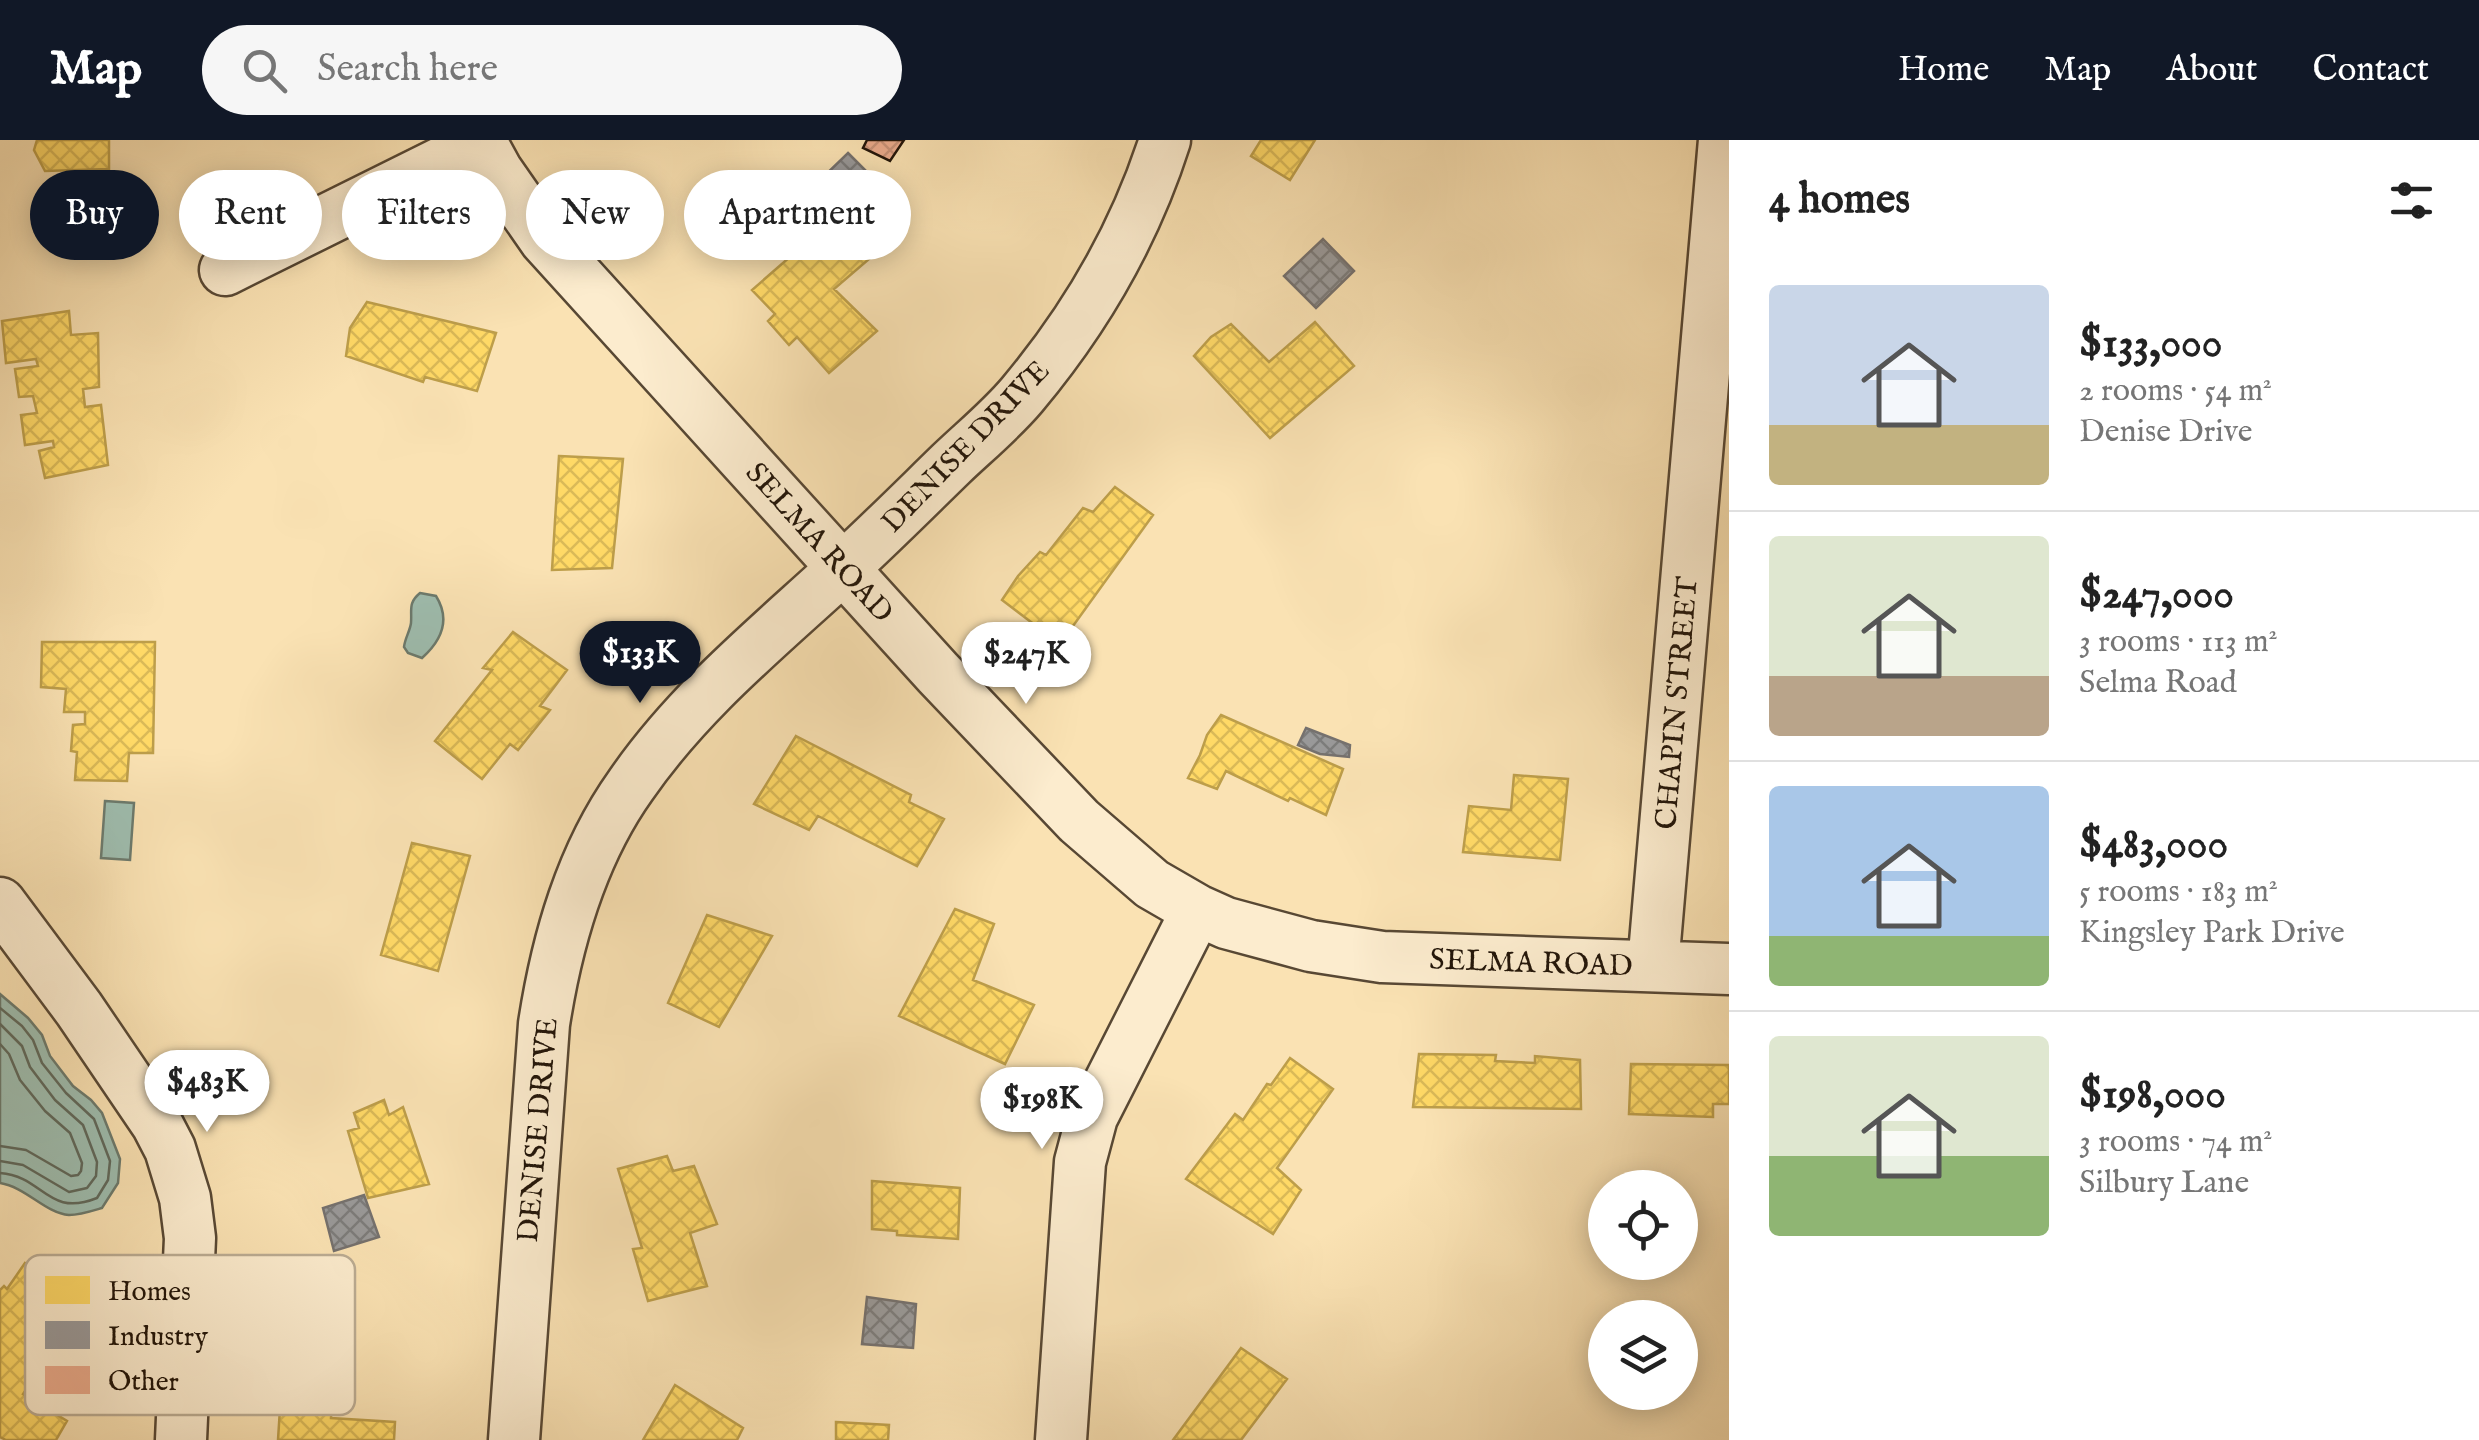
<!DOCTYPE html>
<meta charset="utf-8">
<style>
body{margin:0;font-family:"IM FELL English",serif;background:#f6f6f6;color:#222;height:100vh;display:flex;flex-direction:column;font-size:38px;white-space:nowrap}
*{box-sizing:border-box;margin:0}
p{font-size:32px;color:#767676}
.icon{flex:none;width:55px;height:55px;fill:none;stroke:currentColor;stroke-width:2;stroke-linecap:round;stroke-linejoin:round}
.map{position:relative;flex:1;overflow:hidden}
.sheet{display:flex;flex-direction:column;background:#fff;width:750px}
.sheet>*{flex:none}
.top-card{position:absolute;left:30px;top:30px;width:950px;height:90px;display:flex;gap:20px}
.fabs{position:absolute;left:1588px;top:1030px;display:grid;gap:20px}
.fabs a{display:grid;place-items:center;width:110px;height:110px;border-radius:50%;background:#fff;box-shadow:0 5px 25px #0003;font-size:50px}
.price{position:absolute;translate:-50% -85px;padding:0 22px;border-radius:35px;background:#fff;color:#222;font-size:32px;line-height:65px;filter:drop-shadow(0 2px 5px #0008)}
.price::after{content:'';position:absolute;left:50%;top:60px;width:30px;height:22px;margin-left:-15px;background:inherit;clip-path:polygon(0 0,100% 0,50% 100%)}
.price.selected{background:#111827;color:#fff}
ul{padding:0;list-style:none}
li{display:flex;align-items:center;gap:30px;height:250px;padding:0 40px}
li+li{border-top:2px solid #e0e0e0}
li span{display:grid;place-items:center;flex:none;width:280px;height:200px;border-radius:10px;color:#555}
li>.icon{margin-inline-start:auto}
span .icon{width:120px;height:120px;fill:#fffc;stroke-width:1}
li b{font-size:42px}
h2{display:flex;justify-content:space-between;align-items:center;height:120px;padding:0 40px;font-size:42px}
.pill{padding:0 35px;border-radius:45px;background:#fff;box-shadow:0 5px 25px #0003;font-size:35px;line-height:90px}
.pill.selected{background:#111827;color:#fff}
header{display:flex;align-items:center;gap:60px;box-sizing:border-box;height:140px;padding:0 50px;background:#111827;color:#fff}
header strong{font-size:48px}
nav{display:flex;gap:55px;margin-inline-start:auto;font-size:35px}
.search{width:700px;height:90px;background:#f6f6f6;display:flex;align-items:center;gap:25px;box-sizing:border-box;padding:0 35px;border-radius:55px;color:#767676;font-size:38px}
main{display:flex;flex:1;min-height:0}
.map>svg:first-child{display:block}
.water{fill:#9ebdaf;stroke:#6c7a6d;stroke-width:2.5}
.homes{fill:url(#homes-cross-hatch);stroke:#bd9e4a;stroke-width:2.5}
.industry{fill:url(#industry-cross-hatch);stroke:#75716e;stroke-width:2.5}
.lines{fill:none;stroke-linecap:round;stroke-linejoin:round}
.shore{stroke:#60695c;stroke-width:2.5}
.building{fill:url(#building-cross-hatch);stroke:#221509;stroke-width:2.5}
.minor-casing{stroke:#584834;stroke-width:55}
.minor{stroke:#fcecce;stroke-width:50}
.labels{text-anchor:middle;stroke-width:10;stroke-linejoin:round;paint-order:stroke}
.street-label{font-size:30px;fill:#221509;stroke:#fcecce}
.key{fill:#fcecce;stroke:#bbac93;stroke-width:2.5}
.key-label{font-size:28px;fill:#221509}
</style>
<header>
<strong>Map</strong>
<div class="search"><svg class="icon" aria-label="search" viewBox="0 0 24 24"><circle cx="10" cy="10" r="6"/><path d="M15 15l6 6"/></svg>Search here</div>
<nav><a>Home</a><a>Map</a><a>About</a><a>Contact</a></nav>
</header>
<main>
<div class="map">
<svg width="1729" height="1300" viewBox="0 0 1729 1300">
<defs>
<pattern id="homes-cross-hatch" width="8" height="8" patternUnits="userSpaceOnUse" patternTransform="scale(2.5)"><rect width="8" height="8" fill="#ffd966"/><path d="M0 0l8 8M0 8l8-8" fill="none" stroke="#dab957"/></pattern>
<pattern id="industry-cross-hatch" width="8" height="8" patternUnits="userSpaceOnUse" patternTransform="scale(2.5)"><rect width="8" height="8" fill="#999"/><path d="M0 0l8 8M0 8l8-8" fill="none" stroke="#7c7c7b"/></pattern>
<pattern id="building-cross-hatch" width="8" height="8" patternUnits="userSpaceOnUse" patternTransform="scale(2.5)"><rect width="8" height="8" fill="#eaab8c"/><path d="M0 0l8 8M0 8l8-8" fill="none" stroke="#c89277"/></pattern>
</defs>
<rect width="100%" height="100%" fill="#fae2b3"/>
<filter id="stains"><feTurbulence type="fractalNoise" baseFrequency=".002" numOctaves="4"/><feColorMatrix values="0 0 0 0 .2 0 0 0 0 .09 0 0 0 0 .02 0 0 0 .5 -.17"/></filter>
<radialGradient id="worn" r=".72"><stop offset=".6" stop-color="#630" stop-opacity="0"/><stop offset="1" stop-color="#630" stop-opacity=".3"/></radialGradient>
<path class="water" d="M 787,74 L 800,85 L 799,95 C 785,107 775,121 756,116 L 751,103 C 758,90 774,79 787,74 Z
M 420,453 L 436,456 C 451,480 441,501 422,518 L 408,513 L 404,507 C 405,498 410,491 411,483 C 412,469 408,463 420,453 Z
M 105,661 L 134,663 L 130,720 L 101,718 Z
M 0,854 L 28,878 L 42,895 L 50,916 L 73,946 L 91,960 L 102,973 L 120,1019 L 118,1043 L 102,1068 C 92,1071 80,1075 69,1075 C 45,1073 26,1047 0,1043 Z"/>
<path class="homes" d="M 37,0 L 109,0 L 109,29 L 45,31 L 34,10 Z
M 1261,0 L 1315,0 L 1290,40 L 1251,16 Z
M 838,75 L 876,113 L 834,149 L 877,191 L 829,233 L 797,197 L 789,205 L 768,181 L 775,174 L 752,150 Z
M 367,162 L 496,193 L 477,251 L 425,237 L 423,242 L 346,216 L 350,188 Z
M 69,171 L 71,195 L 98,193 L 99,247 L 83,249 L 85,267 L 101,265 L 108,325 L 45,338 L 39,311 L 54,307 L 53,301 L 25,305 L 21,275 L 37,273 L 33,256 L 19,257 L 15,229 L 38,226 L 36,219 L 6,223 L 2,181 Z
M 1315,182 L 1354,226 L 1270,298 L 1194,216 L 1211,197 L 1231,184 L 1269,222 Z
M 559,316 L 623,319 L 612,428 L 552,430 Z
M 1115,347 L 1153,375 L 1060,504 L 1002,460 L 1018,436 L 1040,412 L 1046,415 L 1083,368 L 1093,372 Z
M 513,492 L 567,530 L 540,566 L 550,570 L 518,610 L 510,604 L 482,639 L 435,601 L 492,530 L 483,528 Z
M 42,502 L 155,502 L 153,613 L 129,613 L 127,641 L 75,640 L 77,612 L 71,611 L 73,585 L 85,584 L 85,572 L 64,572 L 66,549 L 41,547 Z
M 1221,575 L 1343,629 L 1326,675 L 1290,658 L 1288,661 L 1226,631 L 1217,649 L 1188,638 L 1200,615 L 1207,595 Z
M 796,596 L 911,655 L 909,662 L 944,679 L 917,726 L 818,676 L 809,690 L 754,664 Z
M 1514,635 L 1568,639 L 1560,720 L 1463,712 L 1469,666 L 1511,670 Z
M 412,703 L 470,716 L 438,831 L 381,815 Z
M 955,769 L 994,784 L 973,840 L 1034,865 L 1005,924 L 899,876 Z
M 707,775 L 772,796 L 719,887 L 668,863 Z
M 1419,914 L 1496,915 L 1495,921 L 1535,923 L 1535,916 L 1580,920 L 1581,969 L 1413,967 Z
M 1290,918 L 1333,949 L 1277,1028 L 1301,1050 L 1273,1094 L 1186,1039 L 1235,974 L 1243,980 L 1267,944 L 1271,945 Z
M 1631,924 L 1729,925 L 1729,964 L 1713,964 L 1713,977 L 1629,974 Z
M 384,960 L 389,975 L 403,967 L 429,1044 L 368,1058 L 348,991 L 359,988 L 354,973 Z
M 667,1016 L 673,1031 L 694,1026 L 717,1084 L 690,1093 L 707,1146 L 648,1161 L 633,1109 L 642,1108 L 618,1029 Z
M 872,1041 L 960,1048 L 958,1099 L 897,1095 L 897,1091 L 872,1089 Z
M 25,1123 L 86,1159 L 65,1191 L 71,1194 L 58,1213 L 65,1217 L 48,1243 L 41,1240 L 34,1252 L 27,1248 L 23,1254 L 67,1281 L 56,1300 L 6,1300 L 0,1297 L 0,1150 L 4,1146 L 7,1149 Z
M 1241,1208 L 1287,1239 L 1241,1300 L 1173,1300 Z
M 271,1216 L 334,1221 L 331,1278 L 395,1282 L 394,1300 L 278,1300 L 280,1268 L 267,1268 Z
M 675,1245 L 743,1288 L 737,1300 L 643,1300 Z
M 836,1282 L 889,1285 L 888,1300 L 836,1300 Z"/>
<path class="industry" d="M 848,13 L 882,47 L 851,77 L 817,43 Z
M 1323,99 L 1354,131 L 1316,168 L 1284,136 Z
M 1306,588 L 1350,605 L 1349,617 L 1320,614 L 1298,605 Z
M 364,1055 L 379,1097 L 334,1111 L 323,1068 Z
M 867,1157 L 916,1164 L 913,1208 L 862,1204 Z"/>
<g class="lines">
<path class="shore" d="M 0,868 L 22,886 L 33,900 L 42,923 L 66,953 L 94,979 L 110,1021 L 108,1040 L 97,1058 C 47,1078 44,1036 0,1033
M 0,884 L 22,906 L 30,927 L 55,960 L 83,985 L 97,1022 L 96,1036 L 87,1048 L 69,1052 L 23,1025 L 0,1021
M 0,904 L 9,914 L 20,940 L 45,971 L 70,993 L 82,1023 L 81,1031 L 78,1035 L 71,1036 L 26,1010 L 0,1006"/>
</g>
<path class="building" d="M 867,0 L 904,0 L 890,21 L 863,8 Z
M 790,44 L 804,56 L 787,70 L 774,56 Z"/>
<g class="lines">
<defs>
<path id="minor" d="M 480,0 L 497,31 L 545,100 L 938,533 L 1079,681 L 1152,744 L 1197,770 L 1226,783 L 1311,806 L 1382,817 L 1729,829
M 225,130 L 481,3
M 0,763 L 79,869 L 157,984 L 170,1009 L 185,1058 L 190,1098 L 181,1300
M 1653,826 L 1724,0
M 514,1300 L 544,884 C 557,800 581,715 631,645 C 689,561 767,498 842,429 C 879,395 915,359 951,324 C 974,302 1001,280 1022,255 C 1085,180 1135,94 1165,0
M 1061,1300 L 1080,1022 L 1092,977 L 1197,770"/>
</defs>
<use href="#minor" class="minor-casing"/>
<use href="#minor" class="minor"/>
</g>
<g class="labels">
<g class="street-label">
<text transform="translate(965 306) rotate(-46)" y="10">DENISE DRIVE</text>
<text transform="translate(820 402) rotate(48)" y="10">SELMA ROAD</text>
<text transform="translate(1676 563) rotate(-85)" y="10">CHAPIN STREET</text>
<text transform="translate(1531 822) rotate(2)" y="10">SELMA ROAD</text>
<text transform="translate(537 990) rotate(-85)" y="10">DENISE DRIVE</text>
</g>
</g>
<rect x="25" y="1115" width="330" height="160" rx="15" class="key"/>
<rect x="45" y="1136" width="45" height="28" fill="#ffd966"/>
<rect x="45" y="1181" width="45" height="28" fill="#999"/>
<rect x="45" y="1226" width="45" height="28" fill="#eaab8c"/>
<g class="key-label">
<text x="108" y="1160">Homes</text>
<text x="108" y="1205">Industry</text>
<text x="108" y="1250">Other</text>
</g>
<rect width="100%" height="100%" filter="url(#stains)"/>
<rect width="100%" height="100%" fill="url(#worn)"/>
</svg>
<div class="fabs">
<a><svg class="icon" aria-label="locate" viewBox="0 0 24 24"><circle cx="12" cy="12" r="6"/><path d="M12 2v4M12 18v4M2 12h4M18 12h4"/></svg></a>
<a><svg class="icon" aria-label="layers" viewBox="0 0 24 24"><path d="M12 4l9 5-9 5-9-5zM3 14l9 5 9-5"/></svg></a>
</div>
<b class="price selected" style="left:640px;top:566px">$133K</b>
<b class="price" style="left:1026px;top:567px">$247K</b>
<b class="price" style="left:207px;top:995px">$483K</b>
<b class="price" style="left:1042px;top:1012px">$198K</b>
<div class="top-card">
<a class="pill selected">Buy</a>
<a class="pill">Rent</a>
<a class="pill">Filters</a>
<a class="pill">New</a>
<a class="pill">Apartment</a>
</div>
</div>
<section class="sheet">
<h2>4 homes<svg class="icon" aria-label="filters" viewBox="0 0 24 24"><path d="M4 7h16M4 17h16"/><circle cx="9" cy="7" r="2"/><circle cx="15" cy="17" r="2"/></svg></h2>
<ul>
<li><span style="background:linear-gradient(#c9d6e8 70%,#c2b280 0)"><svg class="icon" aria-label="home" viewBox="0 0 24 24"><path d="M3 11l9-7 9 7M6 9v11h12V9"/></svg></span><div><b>$133,000</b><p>2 rooms · 54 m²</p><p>Denise Drive</p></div></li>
<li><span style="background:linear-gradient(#dfe7d0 70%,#b9a48a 0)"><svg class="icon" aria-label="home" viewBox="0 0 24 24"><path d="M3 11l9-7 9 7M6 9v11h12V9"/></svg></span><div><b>$247,000</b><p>3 rooms · 113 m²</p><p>Selma Road</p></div></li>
<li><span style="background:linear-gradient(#a9c7e8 75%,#8fb573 0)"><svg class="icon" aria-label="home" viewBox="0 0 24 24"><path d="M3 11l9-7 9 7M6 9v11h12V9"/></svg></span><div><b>$483,000</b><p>5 rooms · 183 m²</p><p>Kingsley Park Drive</p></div></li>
<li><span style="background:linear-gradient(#dfe7d0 60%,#8fb573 0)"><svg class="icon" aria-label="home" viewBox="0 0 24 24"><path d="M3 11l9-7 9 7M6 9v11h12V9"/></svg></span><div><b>$198,000</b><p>3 rooms · 74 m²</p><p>Silbury Lane</p></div></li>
</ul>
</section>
</main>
